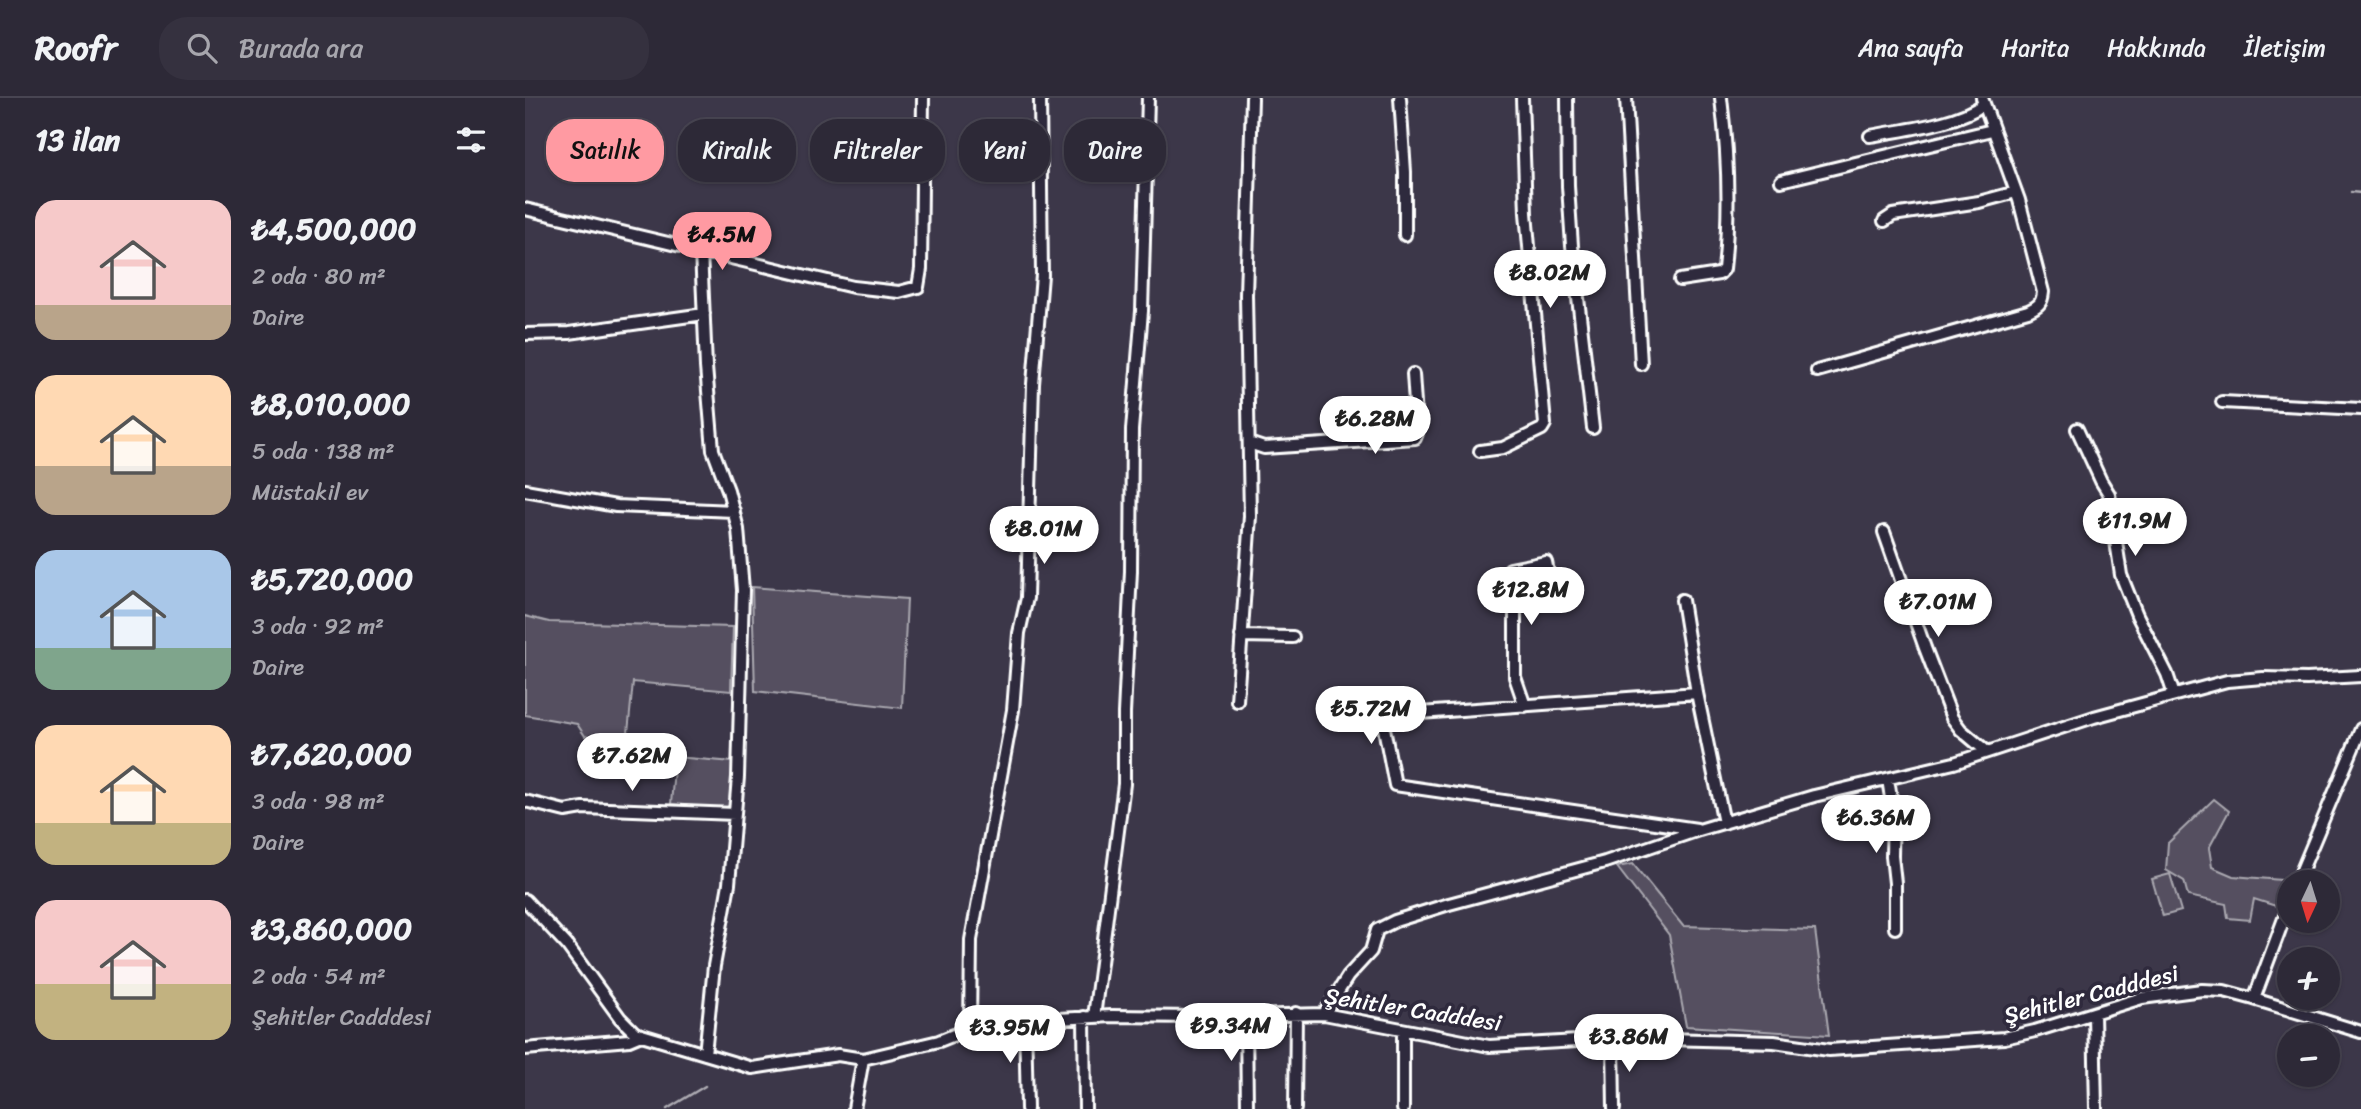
<!DOCTYPE html>
<html lang="tr">
<meta charset="utf-8">
<style>
body{margin:0;font-family:Sriracha,sans-serif;background:#35313f;color:#f1f3f6;height:100vh;display:flex;flex-direction:column;font-size:26px;white-space:nowrap}
*{box-sizing:border-box;margin:0}
p{font-size:23px;color:#a7a6ad}
.icon{flex:none;width:38px;height:38px;fill:none;stroke:currentColor;stroke-width:2;stroke-linecap:round;stroke-linejoin:round}
.map{position:relative;flex:1;overflow:hidden}
.panel{display:flex;flex-direction:column;background:#2d2937;width:525px}
.panel>*{flex:none}
.banner{position:absolute;left:21px;top:21px;width:665px;height:63px;display:flex;gap:14px}
.needle{width:46px;rotate:184deg}
.buttons{position:absolute;left:1752px;top:772px;display:grid;gap:14px}
.buttons a{display:grid;place-items:center;width:63px;height:63px;border-radius:50%;background:#2d2937;box-shadow:0 2px 5px #0004,0 0 0 2px #484552;font-size:35px}
.price{position:absolute;translate:-50% -60px;padding:0 16px;border-radius:24px;background:#fff;color:#222;font-size:23px;line-height:46px;filter:drop-shadow(0 2px 4px #0008)}
.price::after{content:'';position:absolute;left:50%;top:42px;width:21px;height:16px;margin-left:-10px;background:inherit;clip-path:polygon(0 0,100% 0,50% 100%)}
.price.selected{background:#ff9aa2;color:#111}
ul{padding:0;list-style:none}
li{display:flex;align-items:center;gap:21px;height:175px;padding:0 35px}
li span{display:grid;place-items:center;flex:none;width:196px;height:140px;border-radius:21px;color:#555}
li>.icon{margin-inline-start:auto}
span .icon{width:84px;height:84px;fill:#fffc;stroke-width:1}
li b{font-size:30px}
h2{display:flex;justify-content:space-between;align-items:center;height:84px;padding:0 35px;font-size:30px}
.tag{padding:0 24px;border-radius:28px;background:#2d2937;box-shadow:0 2px 5px #0004,0 0 0 2px #484552;font-size:24px;line-height:63px}
.tag.selected{background:#ff9aa2;color:#111}
header{display:flex;align-items:center;gap:42px;box-sizing:border-box;height:98px;padding:0 35px;background:#2d2937;border-bottom:2px solid #484552}
header strong{font-size:33px}
nav{display:flex;gap:38px;margin-inline-start:auto;font-size:24px}
.search{width:490px;height:63px;background:#35313f;display:flex;align-items:center;gap:18px;box-sizing:border-box;padding:0 24px;border-radius:28px;color:#a7a6ad;font-size:26px}
main{display:flex;flex:1;min-height:0}
.map>svg:first-child{display:block}
.green{fill:#555060;stroke:#aaa8b0;stroke-width:2}
.lines{fill:none;stroke-linecap:round;stroke-linejoin:round}
.stream{stroke:#afadb4;stroke-width:2.5}
.minor-casing{stroke:#fff;stroke-width:16}
.minor{stroke:#2f2a3d;stroke-width:10}
.labels{text-anchor:middle;stroke-width:7;stroke-linejoin:round;paint-order:stroke}
.street-label{font-size:23px;fill:#fff;stroke:#2f2a3d}
</style>
<header>
<strong>Roofr</strong>
<div class="search"><svg class="icon" aria-label="search" viewBox="0 0 24 24"><circle cx="10" cy="10" r="6"/><path d="M15 15l6 6"/></svg>Burada ara</div>
<nav><a>Ana sayfa</a><a>Harita</a><a>Hakkında</a><a>İletişim</a></nav>
</header>
<main>
<section class="panel">
<h2>13 ilan<svg class="icon" aria-label="filters" viewBox="0 0 24 24"><path d="M4 7h16M4 17h16"/><circle cx="9" cy="7" r="2"/><circle cx="15" cy="17" r="2"/></svg></h2>
<ul>
<li><span style="background:linear-gradient(#f6c9c9 75%,#b9a48a 0)"><svg class="icon" aria-label="home" viewBox="0 0 24 24"><path d="M3 11l9-7 9 7M6 9v11h12V9"/></svg></span><div><b>₺4,500,000</b><p>2 oda · 80 m²</p><p>Daire</p></div></li>
<li><span style="background:linear-gradient(#ffd9b3 65%,#b9a48a 0)"><svg class="icon" aria-label="home" viewBox="0 0 24 24"><path d="M3 11l9-7 9 7M6 9v11h12V9"/></svg></span><div><b>₺8,010,000</b><p>5 oda · 138 m²</p><p>Müstakil ev</p></div></li>
<li><span style="background:linear-gradient(#a9c7e8 70%,#7fa58c 0)"><svg class="icon" aria-label="home" viewBox="0 0 24 24"><path d="M3 11l9-7 9 7M6 9v11h12V9"/></svg></span><div><b>₺5,720,000</b><p>3 oda · 92 m²</p><p>Daire</p></div></li>
<li><span style="background:linear-gradient(#ffd9b3 70%,#c2b280 0)"><svg class="icon" aria-label="home" viewBox="0 0 24 24"><path d="M3 11l9-7 9 7M6 9v11h12V9"/></svg></span><div><b>₺7,620,000</b><p>3 oda · 98 m²</p><p>Daire</p></div></li>
<li><span style="background:linear-gradient(#f6c9c9 60%,#c2b280 0)"><svg class="icon" aria-label="home" viewBox="0 0 24 24"><path d="M3 11l9-7 9 7M6 9v11h12V9"/></svg></span><div><b>₺3,860,000</b><p>2 oda · 54 m²</p><p>Şehitler Cadddesi</p></div></li>
</ul>
</section>
<div class="map">
<svg width="1836" height="1011" viewBox="0 0 1836 1011">
<rect width="100%" height="100%" fill="#3c3749"/>
<filter id="ink" filterUnits="userSpaceOnUse"><feTurbulence type="fractalNoise" baseFrequency=".0143" numOctaves="2"/><feDisplacementMap in="SourceGraphic" scale="14" xChannelSelector="R" yChannelSelector="G"/><feConvolveMatrix kernelMatrix="1 2 1 2 8 2 1 2 1" color-interpolation-filters="sRGB"/></filter>
<g filter="url(#ink)">
<path class="green" d="M 227,489 L 382,501 L 377,610 L 230,593 Z
M 0,518 L 24,524 L 208,529 L 206,593 L 108,584 L 102,645 L 60,638 L 52,626 L 0,617 Z
M 150,659 L 208,664 L 204,711 L 146,706 Z
M 1689,701 L 1704,713 L 1684,750 L 1687,769 L 1708,778 L 1769,783 L 1764,784 L 1764,794 L 1757,810 L 1729,801 L 1725,822 L 1703,820 L 1701,806 L 1663,798 L 1659,783 L 1641,772 L 1643,745 Z
M 1108,766 L 1158,828 L 1290,832 L 1304,937 L 1161,928 L 1144,837 L 1092,769 Z
M 1645,776 L 1656,813 L 1638,818 L 1627,781 Z"/>
<g class="lines">
<path class="stream" d="M 1826,94 L 1836,95
M 142,1011 L 180,988"/>
<defs>
<path id="minor" d="M 875,0 L 880,74 L 880,137
M 1042,0 L 1043,88 L 1047,148 L 1068,330
M 1101,0 L 1116,266
M 1345,38 C 1380,31 1430,27 1459,6
M 1256,83 L 1467,32
M 0,111 L 328,189 L 374,194 L 393,189 L 396,171 L 398,0
M 1359,123 L 1368,117 L 1454,104 L 1491,94
M 176,153 L 181,269 L 188,352 L 203,392 L 213,431 L 218,492 L 213,679 L 204,786 L 189,868 L 180,956
M 1155,182 L 1194,176 L 1199,171 C 1205,114 1203,57 1196,0
M 0,236 L 44,235 L 179,216
M 1292,273 L 1503,213 C 1514,208 1517,205 1518,194 L 1494,102 L 1457,0
M 1697,304 L 1836,311
M 1552,331 L 1576,383 L 1584,396 L 1596,477 L 1612,517 L 1642,576 L 1649,597
M 724,345 L 739,350 L 890,340 L 892,335 L 888,276
M 955,353 L 978,350 L 1017,331 L 1020,326 L 1001,115 L 997,0
M 0,392 L 91,408 L 209,413
M 1359,434 L 1400,550 L 1427,620 L 1436,632 L 1461,653
M 1157,502 L 1172,595 L 1199,725
M 716,538 L 768,539
M 1172,595 L 895,615 L 857,620 L 870,687 L 1172,731
M 712,603 L 725,418 L 721,197 L 727,0
M 1000,608 L 990,579 L 990,497 L 985,471 L 1021,464 L 1029,503
M 1363,681 L 1368,713 L 1367,758 L 1370,785 L 1370,830
M 0,703 L 40,713 L 58,710 L 210,716
M 1772,784 L 1836,631
M 0,802 L 42,847 L 95,920 L 110,935 L 227,970 L 313,957 L 338,961 L 414,943 L 459,925 L 587,918 L 672,919 L 799,916 L 964,948 L 1106,940 L 1249,944 L 1304,952 L 1479,940 L 1510,933 L 1617,900 L 1677,892 L 1699,893 L 1729,901 L 1836,934
M 1729,901 L 1764,807
M 1569,915 L 1571,1011
M 799,916 L 823,878 L 846,853 L 852,832 L 870,823 L 924,806 L 1080,764 L 1174,732 L 1289,698 L 1429,665 L 1569,619 L 1702,583 L 1738,580 L 1782,581 L 1836,578
M 721,918 L 722,1011
M 559,919 L 560,1011
M 569,919 L 599,686 L 599,615 L 606,473 L 607,332 L 617,213 L 623,0
M 500,922 L 502,1011
M 445,931 L 446,842 L 488,612 L 494,535 L 502,500 L 508,286 L 517,177 L 515,0
M 1088,942 L 1089,1011
M 0,951 L 104,942 L 116,937
M 329,1011 L 338,961
M 770,1011 L 771,915
M 878,1011 L 878,932"/>
</defs>
<use href="#minor" class="minor-casing"/>
<use href="#minor" class="minor"/>
</g>
</g>
<g class="labels">
<g class="street-label">
<text transform="translate(1566 896) rotate(-14)" y="8">Şehitler Cadddesi</text>
<text transform="translate(888 911) rotate(9)" y="8">Şehitler Cadddesi</text>
</g>
</g>
</svg>
<div class="buttons">
<a><svg class="needle" viewBox="-14 -14 28 28"><path d="M0-13l5 13h-10z" fill="#e53935"/><path d="M0 13l5-13h-10z" fill="#a7a6ad"/></svg></a>
<a>+</a>
<a>−</a>
</div>
<b class="price selected" style="left:197px;top:174px">₺4.5M</b>
<b class="price" style="left:1025px;top:212px">₺8.02M</b>
<b class="price" style="left:850px;top:358px">₺6.28M</b>
<b class="price" style="left:1610px;top:460px">₺11.9M</b>
<b class="price" style="left:519px;top:468px">₺8.01M</b>
<b class="price" style="left:1006px;top:529px">₺12.8M</b>
<b class="price" style="left:1413px;top:541px">₺7.01M</b>
<b class="price" style="left:846px;top:648px">₺5.72M</b>
<b class="price" style="left:107px;top:695px">₺7.62M</b>
<b class="price" style="left:1351px;top:757px">₺6.36M</b>
<b class="price" style="left:706px;top:965px">₺9.34M</b>
<b class="price" style="left:485px;top:967px">₺3.95M</b>
<b class="price" style="left:1104px;top:976px">₺3.86M</b>
<div class="banner">
<a class="tag selected">Satılık</a>
<a class="tag">Kiralık</a>
<a class="tag">Filtreler</a>
<a class="tag">Yeni</a>
<a class="tag">Daire</a>
</div>
</div>
</main>
